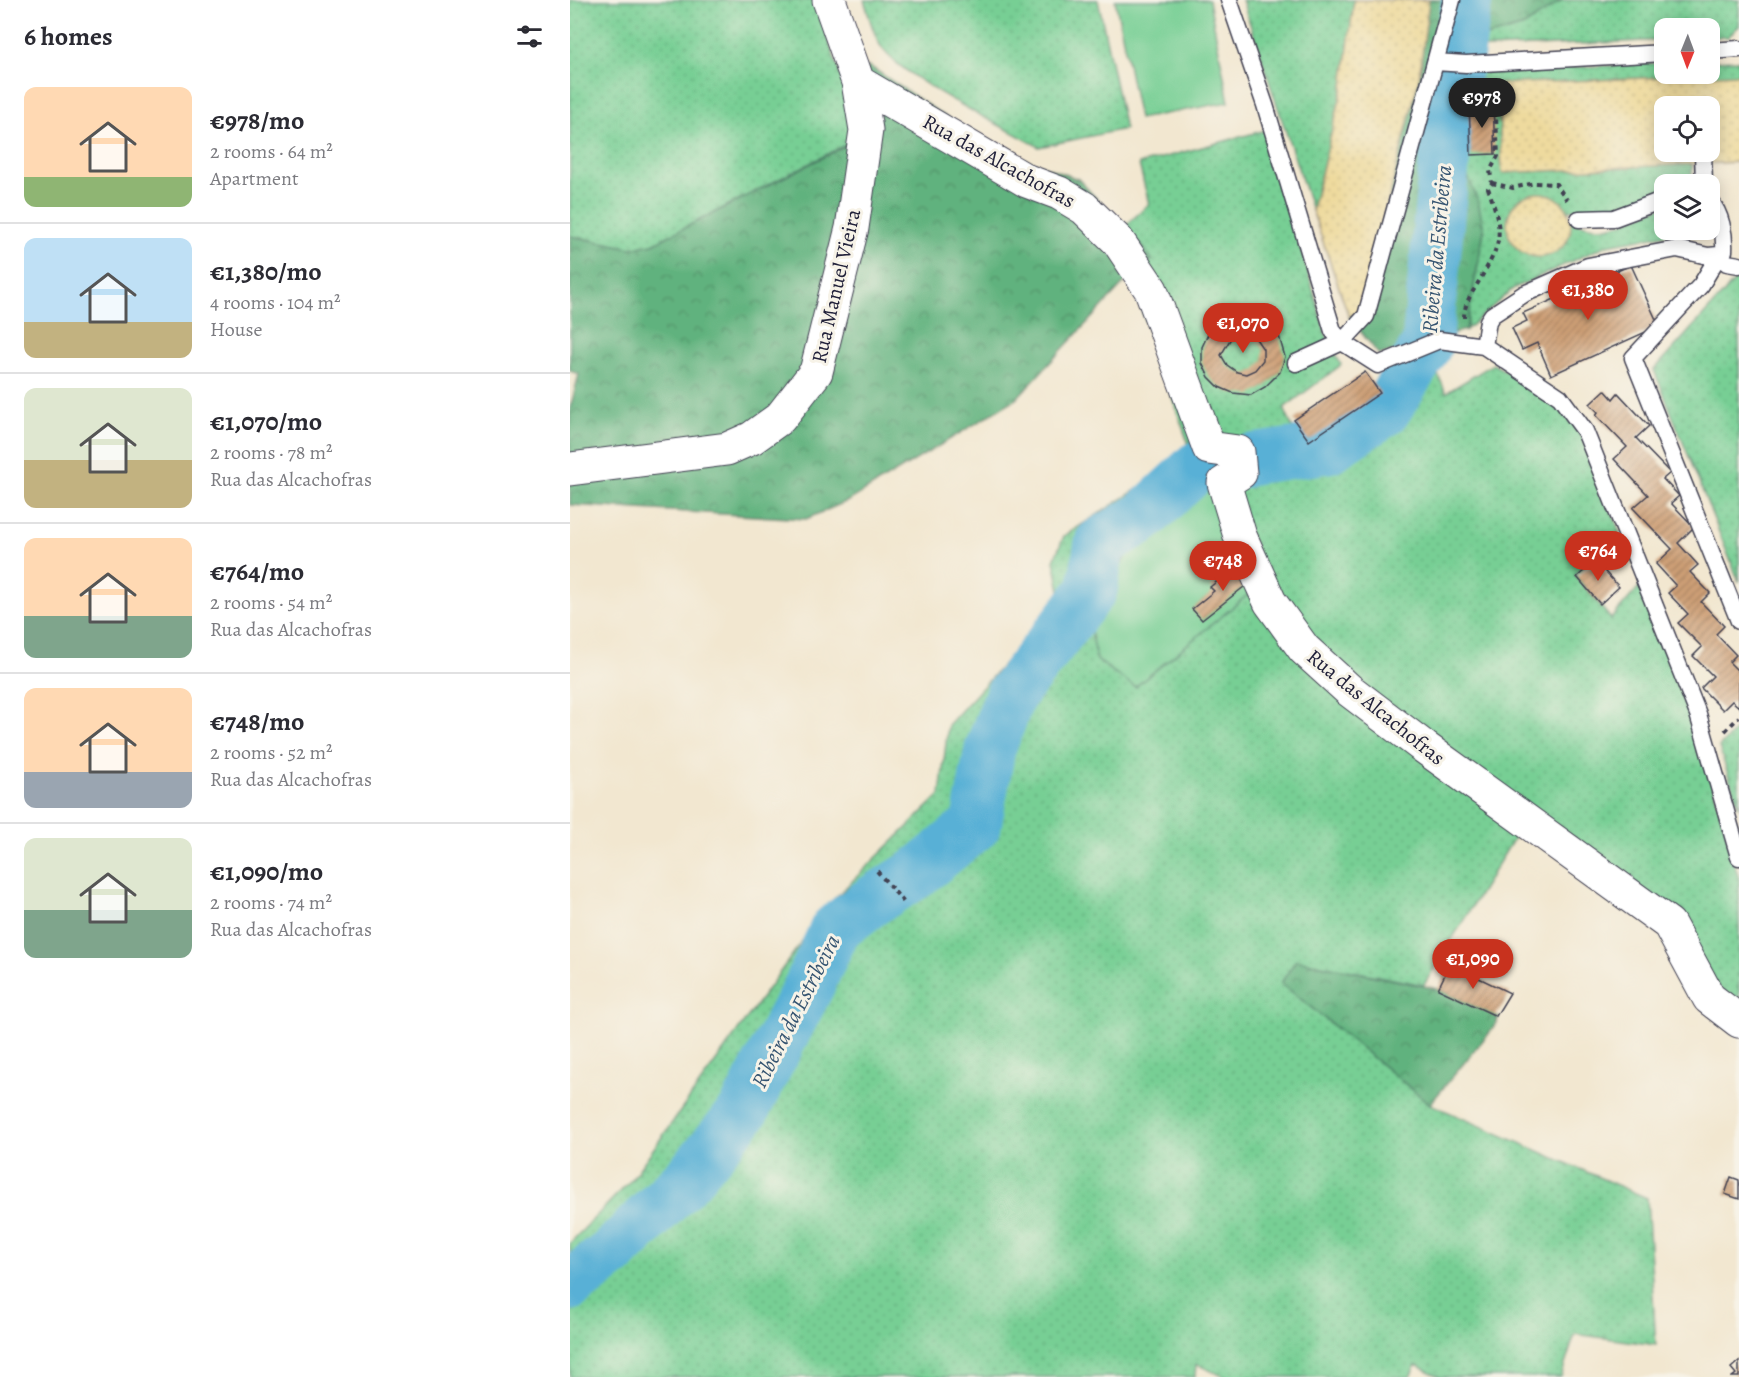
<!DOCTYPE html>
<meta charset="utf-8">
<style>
body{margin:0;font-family:Alegreya,serif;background:#f7f7f7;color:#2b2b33;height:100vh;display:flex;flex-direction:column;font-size:22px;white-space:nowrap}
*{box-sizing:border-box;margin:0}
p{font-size:20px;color:#7c7c81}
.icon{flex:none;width:33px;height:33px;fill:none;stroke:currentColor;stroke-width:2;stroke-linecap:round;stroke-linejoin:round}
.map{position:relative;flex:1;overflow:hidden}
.sheet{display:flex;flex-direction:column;background:#fff;width:570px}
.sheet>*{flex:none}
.needle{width:39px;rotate:181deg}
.buttons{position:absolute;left:1084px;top:18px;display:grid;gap:12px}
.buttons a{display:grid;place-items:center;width:66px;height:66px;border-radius:12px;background:#fff;box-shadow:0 3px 15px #0003;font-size:30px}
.price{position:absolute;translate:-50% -51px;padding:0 14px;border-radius:21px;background:#c8321e;color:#fff;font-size:20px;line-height:39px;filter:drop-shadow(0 2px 3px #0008)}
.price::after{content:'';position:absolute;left:50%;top:36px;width:18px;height:14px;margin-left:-9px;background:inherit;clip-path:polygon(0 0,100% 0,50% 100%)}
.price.selected{background:#222;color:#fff}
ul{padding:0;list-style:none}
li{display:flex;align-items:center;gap:18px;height:150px;padding:0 24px}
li+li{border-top:2px solid #e1e1e2}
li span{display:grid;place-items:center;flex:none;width:168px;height:120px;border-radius:12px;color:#555}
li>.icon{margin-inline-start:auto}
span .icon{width:72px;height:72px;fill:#fffc;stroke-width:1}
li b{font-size:26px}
h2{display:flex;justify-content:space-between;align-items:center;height:72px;padding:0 24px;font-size:26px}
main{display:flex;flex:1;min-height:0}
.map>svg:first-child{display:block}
.grass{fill:url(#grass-dots);stroke:#4c7868;stroke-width:1.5}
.forest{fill:url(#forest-crowns);stroke:#426a5c;stroke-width:1.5}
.sand{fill:url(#sand-dots);stroke:#887e6c;stroke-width:1.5;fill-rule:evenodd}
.garden{fill:#77cf94;stroke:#4c7868;stroke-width:1.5}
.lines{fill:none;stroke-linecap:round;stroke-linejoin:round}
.river{stroke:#59b0d6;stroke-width:51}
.building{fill:url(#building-hatch);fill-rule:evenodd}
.lane-casing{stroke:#414051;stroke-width:19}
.street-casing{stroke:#414051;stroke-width:35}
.path{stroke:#414051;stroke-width:4;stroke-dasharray:4.5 4.5;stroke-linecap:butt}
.lane{stroke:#fff;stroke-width:16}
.street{stroke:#fff;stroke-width:33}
.labels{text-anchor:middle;stroke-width:6;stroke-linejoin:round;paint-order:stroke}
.street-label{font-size:21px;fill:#22223b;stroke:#f7f3e8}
.water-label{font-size:22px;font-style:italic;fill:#355471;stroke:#f7f3e8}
</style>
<main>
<section class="sheet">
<h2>6 homes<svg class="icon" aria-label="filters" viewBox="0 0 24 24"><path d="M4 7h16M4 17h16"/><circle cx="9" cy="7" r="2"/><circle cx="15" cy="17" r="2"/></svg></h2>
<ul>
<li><span style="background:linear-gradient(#ffd9b3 75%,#8fb573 0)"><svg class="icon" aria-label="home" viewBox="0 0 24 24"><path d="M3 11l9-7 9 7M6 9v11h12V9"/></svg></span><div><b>€978/mo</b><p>2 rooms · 64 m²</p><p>Apartment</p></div></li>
<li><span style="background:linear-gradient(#bfe0f5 70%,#c2b280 0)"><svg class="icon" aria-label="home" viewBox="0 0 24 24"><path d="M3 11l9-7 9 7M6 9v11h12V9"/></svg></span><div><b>€1,380/mo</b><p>4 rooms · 104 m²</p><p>House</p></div></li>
<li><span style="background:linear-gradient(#dfe7d0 60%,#c2b280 0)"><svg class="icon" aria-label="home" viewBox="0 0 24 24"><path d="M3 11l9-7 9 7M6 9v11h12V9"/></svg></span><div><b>€1,070/mo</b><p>2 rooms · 78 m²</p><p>Rua das Alcachofras</p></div></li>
<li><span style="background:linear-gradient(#ffd9b3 65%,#7fa58c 0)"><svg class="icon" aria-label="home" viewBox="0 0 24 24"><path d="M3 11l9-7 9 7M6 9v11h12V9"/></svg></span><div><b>€764/mo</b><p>2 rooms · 54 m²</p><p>Rua das Alcachofras</p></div></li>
<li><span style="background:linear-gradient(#ffd9b3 70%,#9aa5b1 0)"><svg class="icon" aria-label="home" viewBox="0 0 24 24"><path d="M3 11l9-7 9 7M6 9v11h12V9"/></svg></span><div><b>€748/mo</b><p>2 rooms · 52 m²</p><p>Rua das Alcachofras</p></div></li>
<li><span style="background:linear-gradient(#dfe7d0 60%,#7fa58c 0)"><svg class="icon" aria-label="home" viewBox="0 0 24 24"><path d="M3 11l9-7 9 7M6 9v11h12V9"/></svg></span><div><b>€1,090/mo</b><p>2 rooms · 74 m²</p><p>Rua das Alcachofras</p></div></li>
</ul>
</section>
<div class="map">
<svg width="1169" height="1377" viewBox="0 0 1169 1377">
<defs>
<pattern id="grass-dots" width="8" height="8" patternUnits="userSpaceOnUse" patternTransform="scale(1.5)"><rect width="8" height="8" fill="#77cf94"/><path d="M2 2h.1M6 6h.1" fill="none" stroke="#67b180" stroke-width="1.8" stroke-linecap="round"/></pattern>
<pattern id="forest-crowns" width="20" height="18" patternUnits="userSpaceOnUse" patternTransform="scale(1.5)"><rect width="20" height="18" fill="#61b27e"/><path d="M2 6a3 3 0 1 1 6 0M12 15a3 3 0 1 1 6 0" fill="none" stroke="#509068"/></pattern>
<pattern id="sand-dots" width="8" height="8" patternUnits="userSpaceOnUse" patternTransform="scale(1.5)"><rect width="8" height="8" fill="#eeda9e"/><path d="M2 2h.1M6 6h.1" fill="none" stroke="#ccbb89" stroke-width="1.8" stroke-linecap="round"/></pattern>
<pattern id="building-hatch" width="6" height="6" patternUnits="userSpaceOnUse" patternTransform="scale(1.5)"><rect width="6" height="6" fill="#cd9f76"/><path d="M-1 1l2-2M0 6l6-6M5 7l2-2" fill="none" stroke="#a68162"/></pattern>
</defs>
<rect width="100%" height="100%" fill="#f7f3e8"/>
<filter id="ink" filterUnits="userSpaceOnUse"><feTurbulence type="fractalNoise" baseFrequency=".0167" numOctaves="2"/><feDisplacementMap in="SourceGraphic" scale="12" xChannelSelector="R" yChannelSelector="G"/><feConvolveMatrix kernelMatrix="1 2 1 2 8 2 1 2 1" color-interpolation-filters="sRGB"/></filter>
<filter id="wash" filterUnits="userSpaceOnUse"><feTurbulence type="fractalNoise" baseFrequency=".008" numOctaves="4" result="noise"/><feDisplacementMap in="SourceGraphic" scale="24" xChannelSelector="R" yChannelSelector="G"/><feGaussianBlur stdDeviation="1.35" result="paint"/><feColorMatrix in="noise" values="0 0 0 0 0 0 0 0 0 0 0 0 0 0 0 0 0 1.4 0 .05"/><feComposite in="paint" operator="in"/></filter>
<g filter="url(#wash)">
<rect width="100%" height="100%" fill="#f2e7d0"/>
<path class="grass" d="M 0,0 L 245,0 L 283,113 L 279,143 L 83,244 L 61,248 L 0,236 Z
M 294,0 L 528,0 L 555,129 L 469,147 C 431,125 335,80 312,48 C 303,35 299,15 294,0 Z
M 672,0 L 784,0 L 773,87 L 742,210 Z
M 992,0 L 1169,0 L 1169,26 L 1158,37 L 1140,37 L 1140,28 L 1095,28 L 1095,40 L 898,49 L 899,42 L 954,26 Z
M 1169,60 L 1169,74 L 928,84 L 932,173 L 1122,164 L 1122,184 L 1095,184 L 1095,191 L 1040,208 L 997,210 L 990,202 L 951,198 L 938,215 L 980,255 L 997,242 L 1001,220 C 1044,239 1057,216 1095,206 L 1095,230 L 1140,230 L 1140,223 L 1145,237 L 1099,234 L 1037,245 L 944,288 L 896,330 L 914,230 L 891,160 L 908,72 L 1095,63 L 1095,74 L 1140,74 L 1140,61 Z
M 696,130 L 756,334 L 771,365 L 714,408 L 729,443 L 650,440 L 643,435 L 661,485 L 681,477 L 757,465 L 815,432 L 862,360 L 876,393 L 923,364 C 944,376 971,388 990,404 C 1015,426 1037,500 1050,533 L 1005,575 L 1041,619 L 1070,586 L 1132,745 L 1169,880 L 1169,1010 L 1152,994 L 1114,930 L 772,677 L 731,639 L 695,577 L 661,485 L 646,493 L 632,481 L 559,551 L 519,621 L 527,660 L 565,687 L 686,588 L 726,653 L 747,676 L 949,830 L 854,985 L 726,960 L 711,983 L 860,1104 L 1077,1198 L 1086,1345 L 1005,1334 L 991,1377 L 870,1377 L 846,1365 L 840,1377 L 655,1377 L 626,1364 L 625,1377 L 0,1377 L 0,1243 L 61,1180 L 258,905 L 370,795 L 378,725 L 492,600 L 484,560 L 494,536 L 622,454 L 560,277 L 582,260 L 554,227 L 579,204 L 569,164 Z
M 1169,276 L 1169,582 L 1084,370 Z
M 1169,727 L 1169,808 L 1149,747 Z"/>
<path class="forest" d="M 859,0 L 992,0 L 954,26 L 899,42 L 884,143 L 908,201 L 914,230 L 896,330 L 809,355 L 779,317 L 791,310 L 849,78 Z
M 298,65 L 421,147 L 508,179 L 574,248 L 582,260 L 560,277 L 446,399 L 280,500 L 236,519 L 0,505 L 0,409 L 9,374 L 0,371 L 0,236 L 61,248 L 83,244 L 279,144 Z
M 726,960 L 868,989 L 929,1017 L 923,1028 L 860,1104 L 711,983 Z"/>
<path class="sand" d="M 784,0 L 859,0 L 849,78 L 791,310 L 779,317 L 742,210 L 773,87 Z
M 1169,74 L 1169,162 L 932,173 L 928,84 ZM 1095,106 L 1140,106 L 1140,152 L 1095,152 Z
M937 225a32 32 0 1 1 64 0a32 32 0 1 1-64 0Z"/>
<path class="garden" d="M 545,0 L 639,0 L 659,102 L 569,119 Z
M 633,481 L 646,493 L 686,588 L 565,687 L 527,660 L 519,621 L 559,551 Z"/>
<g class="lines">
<path class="river" d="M 0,1285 L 42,1253 L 121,1175 L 173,1112 L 239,986 L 265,929 L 302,901 L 346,874 L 406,825 L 420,749 L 440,696 L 522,590 L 530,543 L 572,518 L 627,467 L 673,463 L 682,459 L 758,448 L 815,411 L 857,345 L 877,132 L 897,0"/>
</g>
<g id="blocks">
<path class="building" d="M 923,103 L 925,154 L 901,155 L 899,104 Z
M 1061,265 L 1089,326 L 981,375 L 967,343 L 952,350 L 942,328 L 957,321 L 953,313 Z
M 668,313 L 697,319 L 707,329 L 715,357 L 710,372 L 695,387 L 681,395 L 663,393 L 649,387 L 639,377 L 632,363 L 632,347 L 641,328 ZM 674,331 L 682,333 L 693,349 L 693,360 L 685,370 L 676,374 L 667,372 L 657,365 L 651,355 L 664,333 Z
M 795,372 L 810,393 L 739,441 L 724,420 Z
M 1035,390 L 1043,399 L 1048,393 L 1079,426 L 1066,438 L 1100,473 L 1093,479 L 1109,496 L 1101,503 L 1124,527 L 1108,543 L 1128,565 L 1120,572 L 1140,593 L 1131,602 L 1154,626 L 1146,634 L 1166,655 L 1159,662 L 1169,672 L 1169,707 L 1162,701 L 1153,710 L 1131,688 L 1143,676 L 1123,656 L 1132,647 L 1108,623 L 1118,614 L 1098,593 L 1106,586 L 1086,564 L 1102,549 L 1063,508 L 1078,495 L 1044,459 L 1057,447 L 1026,415 L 1028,412 L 1020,404 Z
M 1025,561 L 1049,587 L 1030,604 L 1007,577 Z
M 674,567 L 684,579 L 632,620 L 622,609 L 644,591 L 640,587 L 659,572 L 662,576 Z
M 880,964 L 940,993 L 926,1016 L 868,989 Z
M 1161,1177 L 1169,1180 L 1169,1199 L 1155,1194 Z
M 1169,1361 L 1169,1377 L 1162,1377 L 1166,1374 L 1161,1368 Z"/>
</g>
</g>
<g filter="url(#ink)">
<use href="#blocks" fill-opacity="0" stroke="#414051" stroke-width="1.5"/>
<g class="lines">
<defs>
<path id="lane" d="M 659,0 L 695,105 L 763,331 L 772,342 L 808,365 L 869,340 L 914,346 L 990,397 L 1015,431 L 1128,714 L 1169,857
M 1140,51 L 1169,49
M 865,62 L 896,64 L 1095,53
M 1133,152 L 1134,184
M 1009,219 L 1044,218 L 1095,199
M 1169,265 L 1157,263 L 1149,255 L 1131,285 L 1063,358 L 1169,621
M 914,346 L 918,321 L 922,315 L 954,294 L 1018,266 L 1107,249 L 1138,256 L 1149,255 L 1154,251 C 1155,234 1151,214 1140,201
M 726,363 L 772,342 L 796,316 L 882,0"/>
<path id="street" d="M 288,82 L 457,181 L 489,193 L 514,208 L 548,241 L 581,290 L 639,448 L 668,452 L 670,473 L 654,483 L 670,536 L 700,602 L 734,649 L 779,690 L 854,747 L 1099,924 L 1139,998 L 1169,1021
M 0,469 L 157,449 L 182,438 L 210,418 L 246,372 L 282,228 L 296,130 L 288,82 L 259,0"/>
</defs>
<use href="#lane" class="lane-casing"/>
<use href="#street" class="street-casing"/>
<path class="path" d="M 922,183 L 943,188 L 965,183 L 986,184 L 997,200
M 894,318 C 894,307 899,297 905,288 C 931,243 936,239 918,188 L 922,183 L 920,171 L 928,156 L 925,97 L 918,84
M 1155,731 L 1169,717
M 307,871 L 336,905"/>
<use href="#lane" class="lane"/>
<use href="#street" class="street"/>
</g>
</g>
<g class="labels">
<g class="street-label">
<text transform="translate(429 161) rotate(29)" y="7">Rua das Alcachofras</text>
<text transform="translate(266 286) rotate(-77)" y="7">Rua Manuel Vieira</text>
<text transform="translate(806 707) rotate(39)" y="7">Rua das Alcachofras</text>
</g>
<g class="water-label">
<text transform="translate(866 249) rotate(-85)" y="8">Ribeira da Estribeira</text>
<text transform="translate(225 1011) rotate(-63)" y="8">Ribeira da Estribeira</text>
</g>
</g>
</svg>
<div class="buttons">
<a><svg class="needle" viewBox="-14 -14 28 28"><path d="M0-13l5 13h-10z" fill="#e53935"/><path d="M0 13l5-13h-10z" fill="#7c7c81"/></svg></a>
<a><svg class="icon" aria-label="locate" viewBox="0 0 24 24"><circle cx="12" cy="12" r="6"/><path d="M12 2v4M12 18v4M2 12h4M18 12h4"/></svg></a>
<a><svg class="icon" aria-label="layers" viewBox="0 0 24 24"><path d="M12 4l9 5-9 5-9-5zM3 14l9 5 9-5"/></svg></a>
</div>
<b class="price selected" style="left:912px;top:129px">€978</b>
<b class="price" style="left:1018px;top:321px">€1,380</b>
<b class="price" style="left:673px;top:354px">€1,070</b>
<b class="price" style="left:1028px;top:582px">€764</b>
<b class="price" style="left:653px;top:592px">€748</b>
<b class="price" style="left:903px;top:990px">€1,090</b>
</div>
</main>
